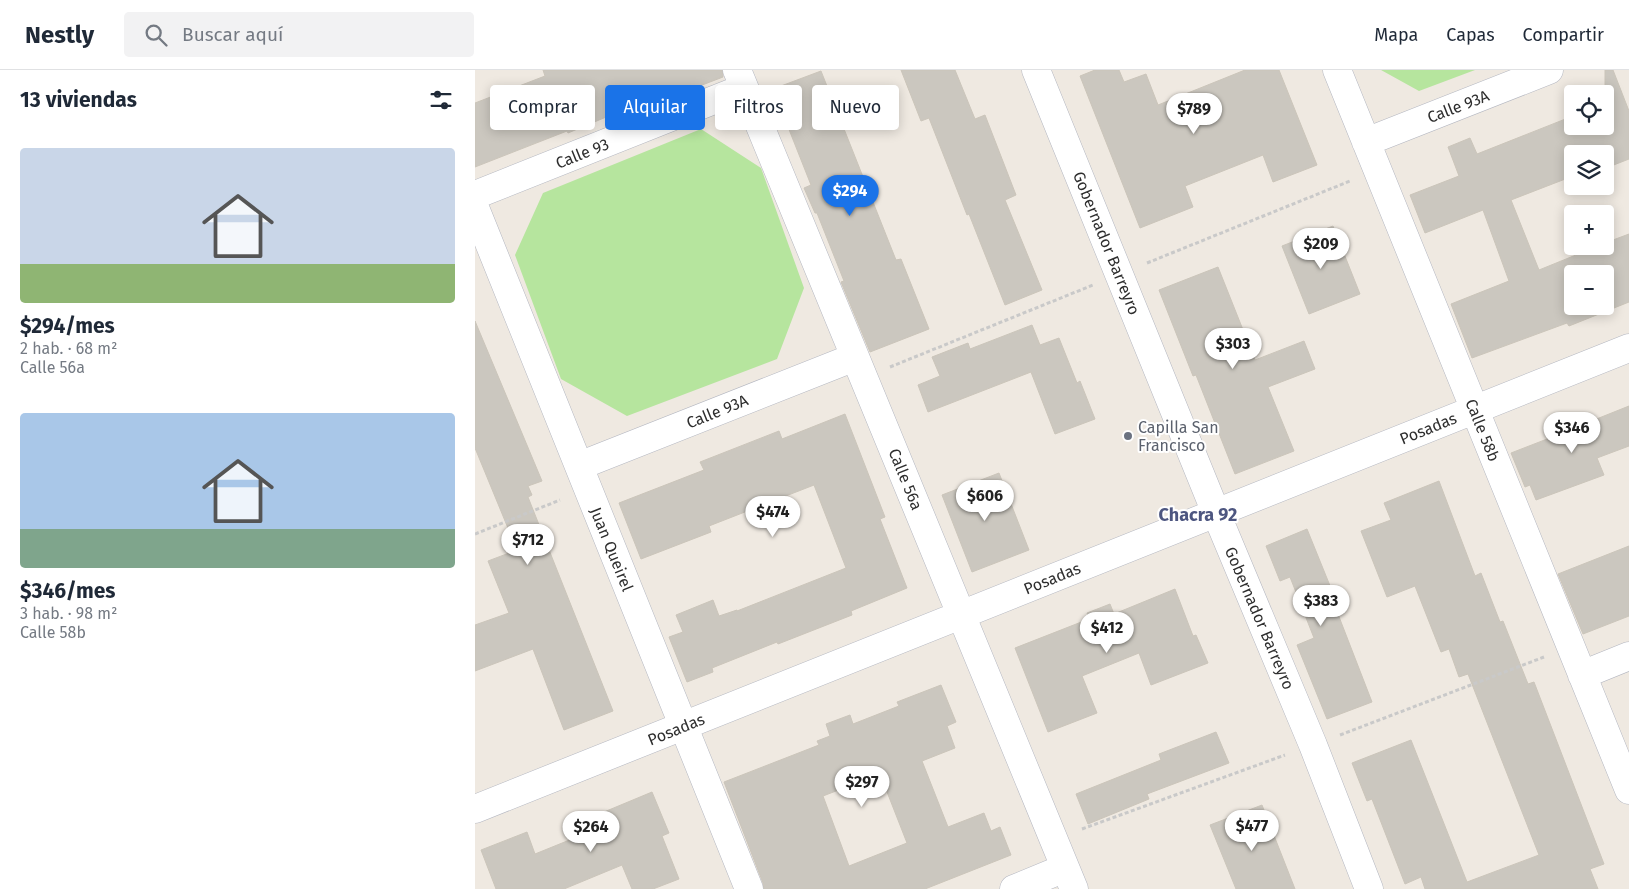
<!DOCTYPE html>
<html lang="es">
<meta charset="utf-8">
<style>
body{margin:0;font-family:"Fira Sans",sans-serif;background:#f2f2f3;color:#1f2937;height:100vh;display:flex;flex-direction:column;font-size:19px;white-space:nowrap}
*{box-sizing:border-box;margin:0}
p{font-size:16px;color:#747a83}
.icon{flex:none;width:28px;height:28px;fill:none;stroke:currentColor;stroke-width:2;stroke-linecap:round;stroke-linejoin:round}
.map{position:relative;flex:1;overflow:hidden}
.side{display:flex;flex-direction:column;background:#fff;width:475px}
.side>*{flex:none}
.banner{position:absolute;left:15px;top:15px;width:475px;height:45px;display:flex;gap:10px}
.tools{position:absolute;left:1089px;top:15px;display:grid;gap:10px}
.tools a{display:grid;place-items:center;width:50px;height:50px;border-radius:5px;background:#fff;box-shadow:0 2px 12px #0003;font-size:25px}
.price{position:absolute;translate:-50% -42px;padding:0 11px;border-radius:18px;background:#fff;color:#222;font-size:16px;line-height:32px;filter:drop-shadow(0 1px 2px #0008)}
.price::after{content:'';position:absolute;left:50%;top:30px;width:15px;height:11px;margin-left:-8px;background:inherit;clip-path:polygon(0 0,100% 0,50% 100%)}
.price.active{background:#1a73e8;color:#fff}
ul{padding:0;list-style:none}
li{display:grid;align-content:center;gap:10px;height:265px;padding:0 20px}
li span{display:grid;place-items:center;height:155px;border-radius:5px;color:#555}
li>.icon{margin-inline-start:auto}
span .icon{width:90px;height:90px;fill:#fffc;stroke-width:1}
li b{font-size:21px}
h2{display:flex;justify-content:space-between;align-items:center;height:60px;padding:0 20px;font-size:21px}
.pill{padding:0 18px;border-radius:5px;background:#fff;box-shadow:0 2px 12px #0003;font-size:18px;line-height:45px}
.pill.active{background:#1a73e8;color:#fff}
header{display:flex;align-items:center;gap:30px;box-sizing:border-box;height:70px;padding:0 25px;background:#fff;border-bottom:1px solid #e0e1e3}
header strong{font-size:24px}
nav{display:flex;gap:28px;margin-inline-start:auto;font-size:18px}
.search{width:350px;height:45px;background:#f2f2f3;display:flex;align-items:center;gap:12px;box-sizing:border-box;padding:0 18px;border-radius:5px;color:#747a83;font-size:19px}
main{display:flex;flex:1;min-height:0}
.map>svg:first-child{display:block}
.green{fill:#b6e59e}
.building{fill:#cbc7bf;stroke:#cbc5ba;fill-rule:evenodd}
.lines{fill:none;stroke-linecap:round;stroke-linejoin:round}
.street-casing{stroke:#b4b7c1;stroke-width:29}
.path{stroke:#c9c9c9;stroke-width:3;stroke-dasharray:4 2.5;stroke-linecap:butt}
.street{stroke:#fff;stroke-width:28}
.worship-dot{fill:#6b7280;stroke:#fff;stroke-width:2}
.labels{text-anchor:middle;stroke-width:4;stroke-linejoin:round;paint-order:stroke}
.street-label{font-size:16px;fill:#2e2e2e;stroke:#fff}
.worship-label{font-size:16px;fill:#5b616d;stroke:#fff;text-anchor:start}
.neighbourhood-label{font-size:18px;font-weight:bold;fill:#4d5680;stroke:#fff}
</style>
<header>
<strong>Nestly</strong>
<div class="search"><svg class="icon" aria-label="search" viewBox="0 0 24 24"><circle cx="10" cy="10" r="6"/><path d="M15 15l6 6"/></svg>Buscar aquí</div>
<nav><a>Mapa</a><a>Capas</a><a>Compartir</a></nav>
</header>
<main>
<section class="side">
<h2>13 viviendas<svg class="icon" aria-label="filters" viewBox="0 0 24 24"><path d="M4 7h16M4 17h16"/><circle cx="9" cy="7" r="2"/><circle cx="15" cy="17" r="2"/></svg></h2>
<ul>
<li><span style="background:linear-gradient(#c9d6e8 75%,#8fb573 0)"><svg class="icon" aria-label="home" viewBox="0 0 24 24"><path d="M3 11l9-7 9 7M6 9v11h12V9"/></svg></span><div><b>$294/mes</b><p>2 hab. · 68 m²</p><p>Calle 56a</p></div></li>
<li><span style="background:linear-gradient(#a9c7e8 75%,#7fa58c 0)"><svg class="icon" aria-label="home" viewBox="0 0 24 24"><path d="M3 11l9-7 9 7M6 9v11h12V9"/></svg></span><div><b>$346/mes</b><p>3 hab. · 98 m²</p><p>Calle 58b</p></div></li>
</ul>
</section>
<div class="map">
<svg width="1154" height="819" viewBox="0 0 1154 819">
<rect width="100%" height="100%" fill="#efe9e1"/>
<path class="green" d="M 906,0 L 1000,0 L 944,21 Z
M 226,59 L 286,98 L 329,218 L 302,289 L 152,346 L 86,309 L 40,185 L 68,123 Z"/>
<path class="building" d="M 68,0 L 247,0 L 248,7 L 188,30 L 186,24 L 93,63 L 92,61 L 0,97 L 0,33 L 70,6 Z
M 426,0 L 480,0 L 500,49 L 510,45 L 541,125 L 530,130 L 567,220 L 530,235 L 494,144 L 492,145 L 454,48 L 446,51 Z
M 620,0 L 644,0 L 649,12 L 671,4 L 683,35 L 770,0 L 804,0 L 842,95 L 798,112 L 788,85 L 710,116 L 718,137 L 665,158 L 605,6 Z
M 1130,0 L 1138,0 L 1154,41 L 1154,89 L 1131,98 L 1130,84 L 1098,84 L 1098,106 L 1036,130 L 1064,200 L 1123,176 L 1130,176 L 1130,173 L 1154,164 L 1154,232 L 1094,256 L 1092,253 L 997,288 L 976,234 L 1034,211 L 1008,140 L 950,163 L 935,125 L 984,106 L 973,77 L 995,68 L 1002,84 L 1098,46 L 1098,56 L 1130,56 ZM 1098,204 L 1130,204 L 1130,236 L 1098,236 Z
M 346,1 L 421,190 L 426,189 L 454,259 L 395,282 L 366,212 L 369,211 L 342,143 L 340,143 L 329,118 L 336,115 L 298,19 Z
M 858,156 L 885,224 L 834,244 L 807,176 Z
M 743,197 L 780,290 L 829,271 L 840,299 L 793,317 L 819,381 L 760,404 L 721,305 L 718,306 L 684,220 Z
M 0,251 L 67,411 L 53,416 L 57,425 L 53,427 L 138,641 L 89,660 L 58,579 L 0,601 L 0,555 L 34,543 L 13,491 L 42,480 L 0,378 Z
M 557,255 L 565,275 L 584,268 L 602,313 L 605,311 L 620,349 L 580,364 L 556,302 L 453,342 L 443,315 L 465,306 L 457,287 L 493,273 L 495,279 Z
M 1154,336 L 1154,376 L 1122,388 L 1129,405 L 1061,430 L 1055,415 L 1050,417 L 1036,383 L 1085,364 L 1084,360 L 1108,351 L 1109,354 Z
M 370,344 L 410,447 L 405,449 L 432,518 L 376,541 L 377,545 L 303,574 L 302,572 L 237,598 L 238,602 L 212,612 L 194,567 L 208,562 L 201,545 L 238,530 L 244,546 L 262,540 L 262,541 L 371,498 L 339,415 L 234,456 L 236,462 L 166,489 L 144,433 L 229,400 L 225,392 L 304,361 L 307,369 Z
M 524,403 L 554,480 L 497,502 L 467,425 Z
M 964,411 L 1000,506 L 1006,503 L 1025,552 L 1028,551 L 1053,614 L 1059,612 L 1129,794 L 1115,799 L 1123,819 L 950,819 L 946,807 L 930,814 L 897,729 L 892,731 L 877,693 L 936,670 L 992,812 L 1064,785 L 993,604 L 984,607 L 974,579 L 966,582 L 940,516 L 912,527 L 886,461 L 916,450 L 909,433 Z
M 832,459 L 864,538 L 861,539 L 897,632 L 852,649 L 822,575 L 839,568 L 815,507 L 805,511 L 791,476 Z
M 1154,476 L 1154,546 L 1108,564 L 1083,504 Z
M 700,519 L 718,566 L 721,565 L 733,593 L 676,615 L 664,583 L 607,606 L 622,643 L 573,662 L 540,578 L 614,549 L 612,543 L 635,534 L 639,544 Z
M 466,615 L 481,652 L 472,656 L 480,678 L 447,691 L 473,757 L 509,743 L 516,761 L 525,757 L 536,785 L 450,819 L 289,819 L 288,813 L 249,712 L 344,675 L 342,671 L 355,666 L 351,654 L 375,645 L 378,654 L 424,636 L 422,632 ZM 405,704 L 432,773 L 374,796 L 348,726 Z
M 741,662 L 754,693 L 672,724 L 674,729 L 613,754 L 601,724 L 686,690 L 684,684 Z
M 177,722 L 194,763 L 187,766 L 204,809 L 178,819 L 157,819 L 147,795 L 89,819 L 21,819 L 6,780 L 52,762 L 60,784 L 134,754 L 129,742 Z
M 787,735 L 820,819 L 761,819 L 735,755 Z"/>
<g class="lines">
<defs>
<path id="street" d="M 262,0 L 599,819
M 561,0 L 741,443 L 838,675 L 894,819
M 862,0 L 1154,720
M 891,72 L 1074,0
M 0,125 L 269,18
M 0,138 L 274,819
M 104,396 L 380,287
M 1107,605 L 1154,586
M 0,739 L 1154,278
M 539,819 L 590,798"/>
</defs>
<use href="#street" class="street-casing"/>
<path class="path" d="M 672,193 L 875,111
M 415,297 L 618,215
M 0,464 L 85,430
M 865,665 L 1069,587
M 607,759 L 810,685"/>
<use href="#street" class="street"/>
</g>
<circle class="worship-dot" cx="653" cy="366" r="5"/>
<g class="labels">
<g class="street-label">
<text transform="translate(983 36) rotate(-21)" y="6">Calle 93A</text>
<text transform="translate(107 83) rotate(-22)" y="6">Calle 93</text>
<text transform="translate(632 173) rotate(68)" y="6">Gobernador Barreyro</text>
<text transform="translate(242 341) rotate(-22)" y="6">Calle 93A</text>
<text transform="translate(953 358) rotate(-22)" y="6">Posadas</text>
<text transform="translate(1008 360) rotate(68)" y="6">Calle 58b</text>
<text transform="translate(431 409) rotate(68)" y="6">Calle 56a</text>
<text transform="translate(137 479) rotate(68)" y="6">Juan Queirel</text>
<text transform="translate(577 508) rotate(-22)" y="6">Posadas</text>
<text transform="translate(785 548) rotate(67)" y="6">Gobernador Barreyro</text>
<text transform="translate(201 659) rotate(-22)" y="6">Posadas</text>
</g>
<g class="worship-label">
<text x="663" y="363">Capilla San<tspan x="663" dy="18">Francisco</tspan></text>
</g>
<g class="neighbourhood-label">
<text x="723" y="451">Chacra 92</text>
</g>
</g>
</svg>
<div class="tools">
<a><svg class="icon" aria-label="locate" viewBox="0 0 24 24"><circle cx="12" cy="12" r="6"/><path d="M12 2v4M12 18v4M2 12h4M18 12h4"/></svg></a>
<a><svg class="icon" aria-label="layers" viewBox="0 0 24 24"><path d="M12 4l9 5-9 5-9-5zM3 14l9 5 9-5"/></svg></a>
<a>+</a>
<a>−</a>
</div>
<b class="price" style="left:719px;top:65px">$789</b>
<b class="price active" style="left:375px;top:147px">$294</b>
<b class="price" style="left:846px;top:200px">$209</b>
<b class="price" style="left:758px;top:300px">$303</b>
<b class="price" style="left:1097px;top:384px">$346</b>
<b class="price" style="left:510px;top:452px">$606</b>
<b class="price" style="left:298px;top:468px">$474</b>
<b class="price" style="left:53px;top:496px">$712</b>
<b class="price" style="left:846px;top:557px">$383</b>
<b class="price" style="left:632px;top:584px">$412</b>
<b class="price" style="left:387px;top:738px">$297</b>
<b class="price" style="left:777px;top:782px">$477</b>
<b class="price" style="left:116px;top:783px">$264</b>
<div class="banner">
<a class="pill">Comprar</a>
<a class="pill active">Alquilar</a>
<a class="pill">Filtros</a>
<a class="pill">Nuevo</a>
</div>
</div>
</main>
